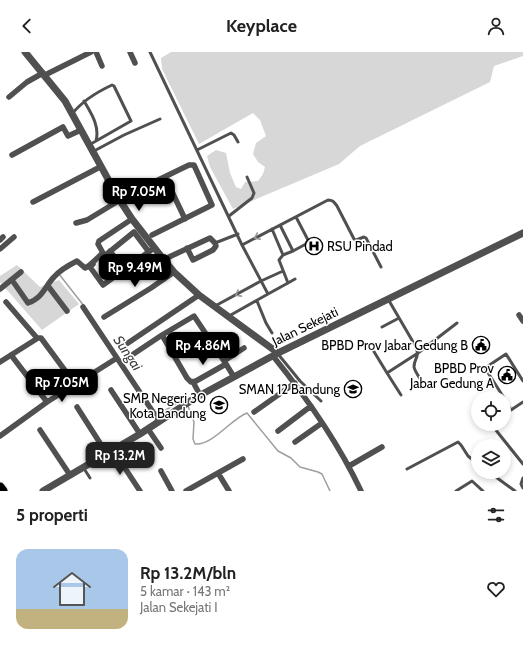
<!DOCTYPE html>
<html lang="id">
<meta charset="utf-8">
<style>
body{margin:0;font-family:Cabin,sans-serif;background:#f6f6f6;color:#222;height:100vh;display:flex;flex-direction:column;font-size:15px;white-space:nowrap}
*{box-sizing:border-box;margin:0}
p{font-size:13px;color:#767676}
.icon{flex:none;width:22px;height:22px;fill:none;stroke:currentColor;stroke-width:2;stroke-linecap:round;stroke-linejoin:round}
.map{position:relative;height:439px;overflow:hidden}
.side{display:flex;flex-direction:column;background:#fff;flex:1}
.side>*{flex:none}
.controls{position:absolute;left:471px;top:339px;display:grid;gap:8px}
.controls a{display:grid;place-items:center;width:40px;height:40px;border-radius:50%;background:#fff;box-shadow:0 2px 6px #0003;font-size:20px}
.price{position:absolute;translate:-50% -34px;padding:0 9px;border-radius:8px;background:#000;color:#fff;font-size:13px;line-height:26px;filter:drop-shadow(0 1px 2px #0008)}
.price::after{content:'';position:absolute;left:50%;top:24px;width:12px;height:9px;margin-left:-6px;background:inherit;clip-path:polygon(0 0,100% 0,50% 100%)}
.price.current{background:#222;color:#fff}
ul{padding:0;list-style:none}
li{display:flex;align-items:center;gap:12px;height:100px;padding:0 16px}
li span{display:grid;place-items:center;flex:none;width:112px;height:80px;border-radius:12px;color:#555}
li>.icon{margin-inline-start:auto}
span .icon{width:48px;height:48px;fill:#fffc;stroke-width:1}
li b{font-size:17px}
h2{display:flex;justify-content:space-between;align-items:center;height:48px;padding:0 16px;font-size:17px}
header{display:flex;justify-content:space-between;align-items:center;height:52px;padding:0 16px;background:#fff;font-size:18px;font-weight:800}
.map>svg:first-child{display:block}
.green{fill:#d7d7d7}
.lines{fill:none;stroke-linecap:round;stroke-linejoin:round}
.stream{stroke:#9e9e9e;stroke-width:1.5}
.primary-casing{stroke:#dbdbdb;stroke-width:11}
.service{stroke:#505050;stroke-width:3}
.minor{stroke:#505050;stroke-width:5.5}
.tertiary{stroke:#505050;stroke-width:7}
.primary{stroke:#000;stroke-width:9}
.oneway{stroke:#969696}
.labels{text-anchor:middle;stroke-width:3;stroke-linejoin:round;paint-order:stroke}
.poi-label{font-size:13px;fill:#000;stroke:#fff;text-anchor:end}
.street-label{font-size:13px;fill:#000;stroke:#fff}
.water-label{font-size:14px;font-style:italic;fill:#3f3f3f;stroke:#fff}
</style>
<header><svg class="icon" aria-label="back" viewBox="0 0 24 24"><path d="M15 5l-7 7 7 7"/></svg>Keyplace<svg class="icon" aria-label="person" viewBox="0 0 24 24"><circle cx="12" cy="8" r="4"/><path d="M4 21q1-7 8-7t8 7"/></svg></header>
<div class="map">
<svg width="523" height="439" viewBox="0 0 523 439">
<rect width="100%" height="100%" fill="#fff"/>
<path class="green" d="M 171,0 L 523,0 L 523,4 L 494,14 L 490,30 L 360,94 L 339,112 L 233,157 L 210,115 L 207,104 L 216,98 L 226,101 L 230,121 L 236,135 L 241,137 L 245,130 L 258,129 L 263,122 L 265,115 L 258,110 L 253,102 L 256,91 L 266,84 L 260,68 L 253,61 L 199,92 L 162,17 L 161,6 Z
M 17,213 L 40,235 L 59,228 L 79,252 L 42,278 L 0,230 L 0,224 Z"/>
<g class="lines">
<path class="stream" d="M 59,222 L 84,254
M 188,354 L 194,370 L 193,387 L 195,392 C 212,394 231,367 247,361 L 278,399 L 291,406 L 300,415 L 318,420 L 322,422 L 330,439
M 155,360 L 161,361 L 182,348 L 185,350"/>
<defs>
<path id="primary" d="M 0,435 L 3,439"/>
</defs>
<use href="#primary" class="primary-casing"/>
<path class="service" d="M 150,0 L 242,193 L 268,242 L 229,264
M 84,49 C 91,61 100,74 96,89
M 72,62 C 83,48 97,40 112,33 L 114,34 L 131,69 L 89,93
M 197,98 L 231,81 L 234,83 L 238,90
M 94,99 L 124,83 L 160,67
M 229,164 L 252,146 L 254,141 L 247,125
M 272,177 L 283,203
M 215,191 L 238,182
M 242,193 L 328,148 C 333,148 334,150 337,154 L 354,187 L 356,188 L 364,185 L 366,186 L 381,215
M 293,199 L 306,192 L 308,188 L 296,165
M 288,231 L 295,227
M 268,242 L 288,231 L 279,208 L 283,203 L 293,199 L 280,173
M 388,247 L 416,295 C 420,306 414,306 414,315 C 415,320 420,326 422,330
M 257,249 L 266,271 L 272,281
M 215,254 L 261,229 L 283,219
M 382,275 L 399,266
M 373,298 L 387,321
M 278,302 L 300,329 L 321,349
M 401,343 L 387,321 L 418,301 L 457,271
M 504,346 L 485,316 L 506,302 L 523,329
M 504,346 L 511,358 L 523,350
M 491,372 L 523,412
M 83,415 L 90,426
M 407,417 L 458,390 L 461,393 L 468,404 L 478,412
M 489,420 L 515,439
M 523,426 L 521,432 L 523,436
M 456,439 L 472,429 L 483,439"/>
<path class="minor" d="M 96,0 L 102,14
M 130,0 L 135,11
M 45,23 L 91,0
M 9,45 L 27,30 L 43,21
M 12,103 L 63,75 L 68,84 L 81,78
M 165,125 L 185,167
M 119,147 L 189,113 L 194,113 L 212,153 L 152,183
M 33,150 L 100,115
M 76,171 L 87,168 L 120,148
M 0,188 L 3,185
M 0,197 L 14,185
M 110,199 L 124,218
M 169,205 L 210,186 L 215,191 L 216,194 L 213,198 L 193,208 L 187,196
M 102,206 L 134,180 L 149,200
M 93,212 L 90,215 L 103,233 L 154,196
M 12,228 L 28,251 C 43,246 45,234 54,225 C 60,218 69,213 77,209 L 85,216 C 89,215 99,204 103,201 L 98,192 L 99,189 L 132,167
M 48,234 L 67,259
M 0,237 L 21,220
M 6,250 L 37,286
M 83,255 L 159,369
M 519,263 L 523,269
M 104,265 L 151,236 L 174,220
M 122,295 L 199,243
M 11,303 L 47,350
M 132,303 L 162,283 L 187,326 L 191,330 L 196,329 L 226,312 L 194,264 L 162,283
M 273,304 C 307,346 338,390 361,439
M 224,309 L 244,296
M 0,310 L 38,286 L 41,286 L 75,332
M 226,312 L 234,325
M 193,330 L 200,343
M 111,338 L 140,382
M 77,355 L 107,402
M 254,360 L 295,331
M 148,377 L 161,396
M 40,378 L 70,423
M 278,379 L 311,354
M 0,384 L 47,350 L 117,306
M 295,390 L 322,371
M 113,398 L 140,439
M 349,414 L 382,395
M 161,419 L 172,439
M 218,421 L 229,439
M 186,439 L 243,407"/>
<path class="tertiary" d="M 25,0 L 65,49 L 119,147 L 132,167 L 164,208 L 174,220 L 199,243 L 278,301
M 43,439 L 140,382 L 195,346 L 278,301 L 523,181"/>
<use href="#primary" class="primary"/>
</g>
<defs><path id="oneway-chevron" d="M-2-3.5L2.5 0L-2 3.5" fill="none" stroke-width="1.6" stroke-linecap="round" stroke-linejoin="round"/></defs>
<g class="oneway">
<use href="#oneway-chevron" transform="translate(257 185) rotate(153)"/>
<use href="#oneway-chevron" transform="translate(238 242) rotate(151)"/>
</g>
<defs>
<symbol id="hospital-ring" viewBox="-11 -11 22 22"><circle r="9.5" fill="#fff" stroke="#000" stroke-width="1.5"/><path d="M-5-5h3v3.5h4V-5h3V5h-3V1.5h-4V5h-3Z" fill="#000"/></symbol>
<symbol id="civic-ring" viewBox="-11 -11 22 22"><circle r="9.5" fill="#fff" stroke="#000" stroke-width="1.5"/><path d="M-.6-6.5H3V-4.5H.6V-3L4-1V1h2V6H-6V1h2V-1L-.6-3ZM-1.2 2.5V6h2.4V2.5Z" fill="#000"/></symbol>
<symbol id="school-ring" viewBox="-11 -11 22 22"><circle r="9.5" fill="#fff" stroke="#000" stroke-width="1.5"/><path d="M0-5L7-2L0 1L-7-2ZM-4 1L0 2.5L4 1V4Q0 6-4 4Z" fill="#000"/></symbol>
</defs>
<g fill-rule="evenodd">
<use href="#hospital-ring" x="304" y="184" width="20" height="20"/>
<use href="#civic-ring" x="471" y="283" width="20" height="20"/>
<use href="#civic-ring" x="497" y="313" width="20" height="20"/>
<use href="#school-ring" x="343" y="327" width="20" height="20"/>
<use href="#school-ring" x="209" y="343" width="20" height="20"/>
</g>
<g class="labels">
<g class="poi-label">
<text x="327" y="199" text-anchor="start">RSU Pindad</text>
<text x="468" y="298">BPBD Prov Jabar Gedung B</text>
<text x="494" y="321">BPBD Prov<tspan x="494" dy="15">Jabar Gedung A</tspan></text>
<text x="340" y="342">SMAN 12 Bandung</text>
<text x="206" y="351">SMP Negeri 30<tspan x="206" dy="15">Kota Bandung</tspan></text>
</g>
<g class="street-label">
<text transform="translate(305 274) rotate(-26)" y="5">Jalan Sekejati</text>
</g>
<g class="water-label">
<text transform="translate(128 301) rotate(56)" y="5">Sungai</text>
</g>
</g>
</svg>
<div class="controls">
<a><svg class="icon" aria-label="locate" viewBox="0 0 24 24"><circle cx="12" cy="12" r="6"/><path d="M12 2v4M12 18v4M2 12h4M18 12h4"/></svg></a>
<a><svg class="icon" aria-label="layers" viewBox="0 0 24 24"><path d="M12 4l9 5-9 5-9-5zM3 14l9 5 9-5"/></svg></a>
</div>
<b class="price" style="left:139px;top:160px">Rp 7.05M</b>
<b class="price" style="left:135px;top:236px">Rp 9.49M</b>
<b class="price" style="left:203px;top:314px">Rp 4.86M</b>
<b class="price" style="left:62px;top:351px">Rp 7.05M</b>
<b class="price current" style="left:120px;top:424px">Rp 13.2M</b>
</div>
<section class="side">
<h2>5 properti<svg class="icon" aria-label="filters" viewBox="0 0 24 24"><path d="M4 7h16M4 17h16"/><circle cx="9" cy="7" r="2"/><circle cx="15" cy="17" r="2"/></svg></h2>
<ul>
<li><span style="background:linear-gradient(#a9c7e8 75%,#c2b280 0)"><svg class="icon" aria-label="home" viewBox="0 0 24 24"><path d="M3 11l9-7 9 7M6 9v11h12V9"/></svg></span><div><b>Rp 13.2M/bln</b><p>5 kamar · 143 m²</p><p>Jalan Sekejati I</p></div><svg class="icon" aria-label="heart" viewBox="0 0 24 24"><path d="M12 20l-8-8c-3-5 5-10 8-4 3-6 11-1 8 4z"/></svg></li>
</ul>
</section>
